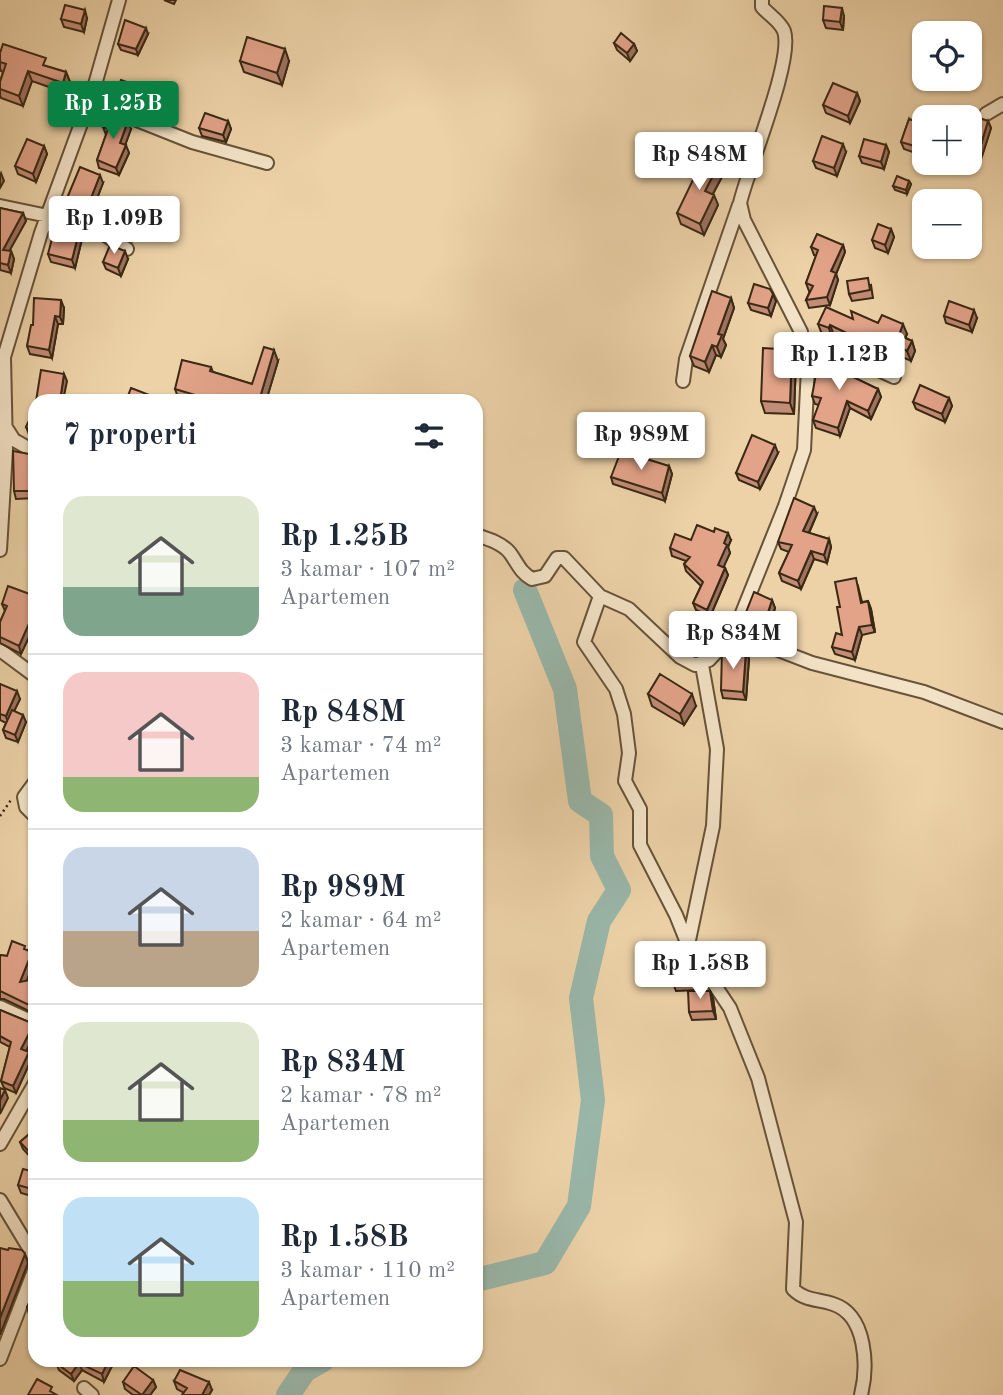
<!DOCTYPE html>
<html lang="id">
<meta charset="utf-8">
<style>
body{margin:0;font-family:"Old Standard TT",serif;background:#f6f6f7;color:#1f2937;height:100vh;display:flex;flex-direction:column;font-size:26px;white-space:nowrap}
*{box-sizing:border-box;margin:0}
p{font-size:23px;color:#747a83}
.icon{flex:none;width:38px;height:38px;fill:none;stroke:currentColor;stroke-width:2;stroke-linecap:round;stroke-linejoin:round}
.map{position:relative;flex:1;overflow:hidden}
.panel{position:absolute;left:28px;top:394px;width:455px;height:973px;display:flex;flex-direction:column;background:#fff;border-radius:21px;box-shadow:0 2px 5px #0004}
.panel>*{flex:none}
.buttons{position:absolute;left:912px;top:21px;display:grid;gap:14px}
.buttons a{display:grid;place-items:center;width:70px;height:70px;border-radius:14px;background:#fff;box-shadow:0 2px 5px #0004;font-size:35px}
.price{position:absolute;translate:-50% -60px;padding:0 16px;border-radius:7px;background:#fff;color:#222;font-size:23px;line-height:46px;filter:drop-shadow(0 2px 4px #0008)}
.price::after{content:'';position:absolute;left:50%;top:42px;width:21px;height:16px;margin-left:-10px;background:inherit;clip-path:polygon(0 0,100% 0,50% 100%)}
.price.current{background:#0b8043;color:#fff}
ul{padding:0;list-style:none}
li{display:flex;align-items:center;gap:21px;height:175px;padding:0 35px}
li+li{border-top:2px solid #e0e1e3}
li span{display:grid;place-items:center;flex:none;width:196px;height:140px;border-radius:21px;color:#555}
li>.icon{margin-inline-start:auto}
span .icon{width:84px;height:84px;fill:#fffc;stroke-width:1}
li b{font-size:30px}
h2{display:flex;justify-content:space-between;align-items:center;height:84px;padding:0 35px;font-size:30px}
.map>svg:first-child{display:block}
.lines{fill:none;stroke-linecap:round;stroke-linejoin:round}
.river{stroke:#99b7aa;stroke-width:24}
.street-casing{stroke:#675339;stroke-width:16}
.path{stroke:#3a2914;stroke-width:2.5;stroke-dasharray:2 3.5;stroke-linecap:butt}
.street{stroke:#f3e2c6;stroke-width:12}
.wall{fill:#c28c76;stroke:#3a2914;stroke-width:2}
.shaded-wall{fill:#9e7260;stroke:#3a2914;stroke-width:2}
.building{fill:#e2a389;stroke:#3a2914;stroke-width:2}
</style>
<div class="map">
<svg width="1003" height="1395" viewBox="0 0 1003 1395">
<rect width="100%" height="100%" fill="#edd2a8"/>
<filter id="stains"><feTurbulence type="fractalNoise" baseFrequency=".00286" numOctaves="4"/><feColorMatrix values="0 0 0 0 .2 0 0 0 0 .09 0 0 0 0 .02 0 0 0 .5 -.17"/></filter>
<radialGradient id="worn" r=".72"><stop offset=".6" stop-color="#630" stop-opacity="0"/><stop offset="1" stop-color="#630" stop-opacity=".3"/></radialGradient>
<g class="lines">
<path class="river" d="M 476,1280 L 545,1263 L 579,1206 L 593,1100 L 581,998 L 599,921 L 619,890 L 602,856 L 601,815 L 580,801 L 565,689 L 525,590
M 288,1395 L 305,1370 L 323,1360"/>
<defs>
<path id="street" d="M 89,101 L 192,142 L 267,163
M 986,114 L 1003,104
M 0,206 L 48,216
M 45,224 L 102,233 L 127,249
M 806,358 C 840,350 863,363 894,377
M 683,381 L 686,359 L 739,205
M 5,426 L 14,440 L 35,452
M 476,535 C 488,539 502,543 510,553 C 518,564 520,572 532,579 L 545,576 L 557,558 L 564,558 L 600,596 L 629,609 L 680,657 L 695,665 L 709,660 L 734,633 L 785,506 L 804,450 L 808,368 L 801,332 L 744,220 L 740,203 C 748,168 794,60 784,31 C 780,21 769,15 762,7 L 762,0
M 0,550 L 6,450 L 4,357 L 41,233 L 94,88 L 119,0
M 600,596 L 584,642 L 616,689 L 624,714 L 629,753 L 625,781 L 640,809 L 640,845 L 676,915 L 688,945 L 730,1008 L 758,1078 L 796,1222 L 793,1289 C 805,1301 818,1299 833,1304 C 867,1315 868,1367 861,1395
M 734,633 L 812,663 L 924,692 L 1003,722
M 0,650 L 35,676
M 35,782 L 24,797 L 26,807 L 35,816
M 688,945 L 713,826 L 717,749 L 702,665
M 0,1007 L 35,1023
M 0,1144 L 35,1083
M 0,1200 L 35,1258
M 0,1359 L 35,1268
M 84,1388 L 92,1395"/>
</defs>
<use href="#street" class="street-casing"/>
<path class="path" d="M 0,816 L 11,800"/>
<use href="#street" class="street"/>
</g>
<path class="wall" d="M 164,0 L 176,0 L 174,4 Z
M 844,16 L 843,30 L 826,28 L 823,20 Z
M 87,18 L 84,32 L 64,27 L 61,19 Z
M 148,34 L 138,55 L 121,50 L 118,44 Z
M 614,43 L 634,44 L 637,51 L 630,61 L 617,50 Z
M 0,53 L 66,72 L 70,82 L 66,93 L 32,81 L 23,106 L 1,98 L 0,95 L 0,82 L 3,72 L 1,71 L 0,68 Z
M 240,61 L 289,61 L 282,85 L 244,72 Z
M 141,87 L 144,93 L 137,111 L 117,103 L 115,96 Z
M 857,93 L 860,101 L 850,123 L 826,113 L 823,105 Z
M 970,117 L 988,121 L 991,128 L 982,156 L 970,152 Z
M 909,119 L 921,155 L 904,149 L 901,142 Z
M 228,121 L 231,129 L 226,142 L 202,136 L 199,128 Z
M 103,127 L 131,129 L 125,145 L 129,153 L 119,175 L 99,168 L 97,160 L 106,135 Z
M 886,145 L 889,152 L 884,169 L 862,163 L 859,156 Z
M 44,146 L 47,154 L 36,182 L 18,174 L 15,166 Z
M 846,152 L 837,176 L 816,168 L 813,161 Z
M 724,173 L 713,194 L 718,205 L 704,235 L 681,224 L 677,213 Z
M 909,181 L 911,184 L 907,194 L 895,190 L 893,186 Z
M 103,183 L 96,201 L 98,208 L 92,220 L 68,211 L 65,203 Z
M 0,208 L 23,213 L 26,221 L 9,251 L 11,251 L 14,259 L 11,273 L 0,270 Z
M 137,218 L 132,240 L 118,233 L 115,225 Z
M 891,229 L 894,237 L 888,253 L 875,248 L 872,240 Z
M 79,232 L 82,239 L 75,268 L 51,262 L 48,254 Z
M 843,245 L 845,252 L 836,274 L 838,280 L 830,305 L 809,308 L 806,300 L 810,291 L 809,291 L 806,283 L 816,256 L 814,255 L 811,247 Z
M 128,259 L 121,276 L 106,269 L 103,262 Z
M 871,285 L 873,298 L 852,301 L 849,294 Z
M 731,298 L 734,308 L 723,339 L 726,345 L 721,357 L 716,355 L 709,372 L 694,366 L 690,356 Z
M 776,301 L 771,316 L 751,310 L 748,303 Z
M 64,308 L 63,324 L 58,324 L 52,358 L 30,354 L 27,346 L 33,325 Z
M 944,316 L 977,318 L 972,332 L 946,323 Z
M 853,319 L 878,323 L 907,334 L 905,338 L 912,341 L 915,351 L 911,361 L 898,355 L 894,364 L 834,335 L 832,338 L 822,334 L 818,324 Z
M 792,350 L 796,361 L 794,414 L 765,413 L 761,401 Z
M 278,361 L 266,401 L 181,401 L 179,400 L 175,389 L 211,367 L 213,372 L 252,384 Z
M 823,369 L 856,370 L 852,377 L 878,389 L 881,397 L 871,419 L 850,408 L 840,436 L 816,428 L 813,420 L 819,405 L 815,404 L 812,396 Z
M 949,398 L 952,406 L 945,422 L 916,409 L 913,402 Z
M 35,406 L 35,438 L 29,434 L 26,427 L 34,411 Z
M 778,453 L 760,489 L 739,480 L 736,473 Z
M 35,455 L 35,498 L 16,499 L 14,491 Z
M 669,466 L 672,474 L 665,501 L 613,484 L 611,477 Z
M 817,514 L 809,533 L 829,539 L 831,547 L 827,563 L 814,559 L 801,589 L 782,581 L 779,573 L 789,552 L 781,549 L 778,542 Z
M 691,540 L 731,540 L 728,547 L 730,553 L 723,567 L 725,568 L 728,575 L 710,617 L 696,610 L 693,603 L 701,586 L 686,571 L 684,564 L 686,561 L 672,556 L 670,548 Z
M 858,586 L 862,602 L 868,601 L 871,609 L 875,632 L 862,635 L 855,660 L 835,654 L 832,647 L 842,635 L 840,607 Z
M 35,596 L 35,624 L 21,654 L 0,643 L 0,622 L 5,611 L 2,604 Z
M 772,600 L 775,608 L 766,636 L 745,628 L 743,620 Z
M 746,651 L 749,659 L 746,700 L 723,698 L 721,690 Z
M 0,684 L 20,699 L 14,711 L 26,722 L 18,742 L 6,738 L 3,730 L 6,723 L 0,720 Z
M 648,694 L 696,706 L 684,725 L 652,706 Z
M 27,950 L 35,960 L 26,981 L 35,979 L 35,1014 L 4,999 L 0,999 L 0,955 L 7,956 Z
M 697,975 L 698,990 L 676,991 L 673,983 Z
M 710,991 L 713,998 L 716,1019 L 692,1020 L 689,1012 Z
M 0,1010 L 34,1024 L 35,1028 L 35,1034 L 26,1051 L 29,1052 L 31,1060 L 16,1093 L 4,1088 L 1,1081 L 10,1047 L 0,1042 Z
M 35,1129 L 35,1162 L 23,1149 L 20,1142 Z
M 35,1172 L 35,1197 L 21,1193 L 18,1185 Z
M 35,1292 L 35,1317 L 29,1314 L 27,1307 Z
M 115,1360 L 104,1382 L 82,1370 L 74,1381 L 59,1370 L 56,1363 Z
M 153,1380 L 156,1387 L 150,1395 L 133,1395 L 125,1389 L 123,1382 Z
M 174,1381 L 212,1390 L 209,1395 L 182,1395 L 184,1393 L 177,1389 Z"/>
<path class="shaded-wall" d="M 842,8 L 844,16 L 843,30 L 840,22 Z
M 85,10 L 87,18 L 84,32 L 81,24 Z
M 146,28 L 148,34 L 138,55 L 136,49 Z
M 634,44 L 637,51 L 630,61 L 627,53 Z
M 285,49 L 289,61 L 282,85 L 277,73 Z
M 28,71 L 32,81 L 23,106 L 19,96 Z
M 66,72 L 70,82 L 66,93 L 63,83 Z
M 141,87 L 144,93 L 137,111 L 135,105 Z
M 857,93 L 860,101 L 850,123 L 848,116 Z
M 128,121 L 131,129 L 123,151 L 120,143 Z
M 228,121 L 231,129 L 226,142 L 223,135 Z
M 988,121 L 991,128 L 982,156 L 980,148 Z
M 924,131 L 924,147 L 921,155 L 918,147 Z
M 843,144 L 846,152 L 837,176 L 834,168 Z
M 126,145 L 129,153 L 119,175 L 116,168 Z
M 886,145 L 889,152 L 884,169 L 881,162 Z
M 44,146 L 47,154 L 36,182 L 33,174 Z
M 720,162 L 724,173 L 709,201 L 705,191 Z
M 1,173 L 4,181 L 0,188 L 0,175 Z
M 100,175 L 103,183 L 96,201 L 98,208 L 92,220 L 90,212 L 91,198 Z
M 909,181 L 911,184 L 907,194 L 906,190 Z
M 714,195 L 718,205 L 704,235 L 700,224 Z
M 135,211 L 137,218 L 132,240 L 129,232 Z
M 23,213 L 26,221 L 6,257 L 3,250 Z
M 891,229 L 894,237 L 888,253 L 885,245 Z
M 79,232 L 82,239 L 75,268 L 72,260 Z
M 843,245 L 845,252 L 836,274 L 838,280 L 830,305 L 827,297 L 831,271 Z
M 11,251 L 14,259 L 11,273 L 8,265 Z
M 125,251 L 128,259 L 121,276 L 118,268 Z
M 773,294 L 776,301 L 771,316 L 768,308 Z
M 731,298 L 734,308 L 723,339 L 726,345 L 721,357 L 717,347 L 718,334 Z
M 61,300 L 64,308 L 63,324 L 60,317 Z
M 974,310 L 977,318 L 972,332 L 969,325 Z
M 55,316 L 58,324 L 52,358 L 49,350 Z
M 903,324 L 907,334 L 902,345 L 899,335 Z
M 830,325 L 834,335 L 832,338 L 829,328 Z
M 912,341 L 915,351 L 911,361 L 907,351 Z
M 712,345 L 716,355 L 709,372 L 705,362 Z
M 894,345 L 898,355 L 894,364 L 890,354 Z
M 274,350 L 278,361 L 266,401 L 259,401 Z
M 792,350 L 796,361 L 794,414 L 790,403 Z
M 853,362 L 856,370 L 850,382 L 847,374 Z
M 64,374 L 67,381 L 63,401 L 60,401 Z
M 878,389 L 881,397 L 871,419 L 868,411 Z
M 949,398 L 952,406 L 945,422 L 942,414 Z
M 847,401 L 850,408 L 840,436 L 838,428 Z
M 775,445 L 778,453 L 760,489 L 758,482 Z
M 669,466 L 672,474 L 665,501 L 662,493 Z
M 814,507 L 817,514 L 806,539 L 803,531 Z
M 728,533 L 731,540 L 728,547 L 730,553 L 721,573 L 718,565 L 724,543 Z
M 829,539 L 831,547 L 827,563 L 824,555 Z
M 811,551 L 814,559 L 801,589 L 798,581 Z
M 725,568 L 728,575 L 710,617 L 707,610 Z
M 772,600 L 775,608 L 766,636 L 763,628 Z
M 868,601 L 871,609 L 875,632 L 872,625 Z
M 35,610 L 35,624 L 21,654 L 19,646 Z
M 859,627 L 862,635 L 855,660 L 852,652 Z
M 746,651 L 749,659 L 746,700 L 743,692 Z
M 17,691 L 20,699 L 8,724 L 6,716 Z
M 692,694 L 696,706 L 684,725 L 680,714 Z
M 23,715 L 26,722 L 18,742 L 15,735 Z
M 32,952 L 35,960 L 23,990 L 20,982 Z
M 694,967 L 697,975 L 698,990 L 695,983 Z
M 710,991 L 713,998 L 716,1019 L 713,1011 Z
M 34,1024 L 35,1034 L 23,1057 L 21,1049 Z
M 29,1052 L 31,1060 L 16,1093 L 13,1086 Z
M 5,1090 L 8,1098 L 0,1114 L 0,1100 Z
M 25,1254 L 28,1263 L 0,1335 L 0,1318 Z
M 109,1360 L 115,1360 L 104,1382 L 102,1374 Z
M 79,1363 L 82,1370 L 74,1381 L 71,1374 Z
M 153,1380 L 156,1387 L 150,1395 L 142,1395 Z
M 209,1382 L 212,1390 L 209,1395 L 202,1395 Z"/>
<path class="building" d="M 65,5 L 85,10 L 81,24 L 61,19 Z
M 824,6 L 842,8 L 840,22 L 823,20 Z
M 125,20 L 146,28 L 136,49 L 118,44 Z
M 621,33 L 634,44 L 627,53 L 614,43 Z
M 247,37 L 285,49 L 277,73 L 240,61 Z
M 3,44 L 46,58 L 43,65 L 66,72 L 63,83 L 28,71 L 19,96 L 0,89 L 0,82 L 6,64 L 0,62 L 0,53 Z
M 121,80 L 141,87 L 135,105 L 115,96 Z
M 833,83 L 857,93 L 848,116 L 823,105 Z
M 109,112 L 128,121 L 120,143 L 126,145 L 116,168 L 97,160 L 108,129 L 103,127 Z
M 205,113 L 228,121 L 223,135 L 199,128 Z
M 968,114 L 988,121 L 980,148 L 970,145 L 970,117 L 967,117 Z
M 909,119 L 924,124 L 924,131 L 918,147 L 901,142 Z
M 822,136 L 843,144 L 834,168 L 813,161 Z
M 27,139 L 44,146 L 33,174 L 15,166 Z
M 864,139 L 886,145 L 881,162 L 859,156 Z
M 705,155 L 720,162 L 705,191 L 714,195 L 700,224 L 677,213 Z
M 80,167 L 100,175 L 91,198 L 95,200 L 90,212 L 65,203 Z
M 897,176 L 909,181 L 906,190 L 893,186 Z
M 120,207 L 135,211 L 129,232 L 115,225 Z
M 0,208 L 23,213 L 3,250 L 11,251 L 8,265 L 0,263 Z
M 878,224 L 891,229 L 885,245 L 872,240 Z
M 55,227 L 79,232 L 72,260 L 48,254 Z
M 817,234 L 843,245 L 831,271 L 836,273 L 827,297 L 806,300 L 813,286 L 806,283 L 818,250 L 811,247 Z
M 110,245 L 125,251 L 118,268 L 103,262 Z
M 868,278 L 870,290 L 849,294 L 847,281 Z
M 754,284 L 770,289 L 773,294 L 768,308 L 748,303 Z
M 712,291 L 731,298 L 718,334 L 722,335 L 717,347 L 712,345 L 705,362 L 690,356 Z
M 34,298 L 61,300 L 60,317 L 55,316 L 49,350 L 27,346 L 31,325 L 33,325 Z
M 949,301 L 974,310 L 969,325 L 944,316 Z
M 826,307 L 853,319 L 851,311 L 878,323 L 882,315 L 903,324 L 899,335 L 912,341 L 907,351 L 894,345 L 890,354 L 830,325 L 829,328 L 818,324 Z
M 264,347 L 274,350 L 259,401 L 215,401 L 175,389 L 182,360 L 211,367 L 210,371 L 252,384 Z
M 763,348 L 792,350 L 790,403 L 761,401 Z
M 829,357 L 853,362 L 847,374 L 878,389 L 868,411 L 847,401 L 838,428 L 813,420 L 821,398 L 812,396 L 817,368 L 823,369 Z
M 41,370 L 64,374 L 60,401 L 36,401 Z
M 920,385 L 949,398 L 942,414 L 913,402 Z
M 131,388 L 152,396 L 150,401 L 126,401 Z
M 35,406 L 35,432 L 26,427 L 34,411 Z
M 752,435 L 775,445 L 758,482 L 736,473 Z
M 13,451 L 35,455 L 32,474 L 35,474 L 35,491 L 14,491 Z
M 621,451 L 669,466 L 662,493 L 611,477 Z
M 794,498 L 814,507 L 803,531 L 829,539 L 824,555 L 811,551 L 798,581 L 779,573 L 792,545 L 778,542 Z
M 697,525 L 714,532 L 715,528 L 728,533 L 724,543 L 727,545 L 718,565 L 725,568 L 707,610 L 693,603 L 703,582 L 684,564 L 690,557 L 670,548 L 675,534 L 691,540 Z
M 856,578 L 861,603 L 868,601 L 872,625 L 859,627 L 852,652 L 832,647 L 836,633 L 842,635 L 837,607 L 840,607 L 835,582 Z
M 8,586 L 35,596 L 35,610 L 19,646 L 0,637 L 0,622 L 7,606 L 2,604 Z
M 754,592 L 772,600 L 763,628 L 743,620 Z
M 722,651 L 746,651 L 743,692 L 721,690 Z
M 660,674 L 692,694 L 680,714 L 648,694 Z
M 0,684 L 17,691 L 6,716 L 0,714 Z
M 12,710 L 23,715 L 15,735 L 3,730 Z
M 12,941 L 25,946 L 24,949 L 32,952 L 20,982 L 35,979 L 35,1008 L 0,991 L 0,955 L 7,956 Z
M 672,956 L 687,956 L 694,967 L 695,983 L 673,983 Z
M 688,991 L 710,991 L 713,1011 L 689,1012 Z
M 0,1010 L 34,1024 L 21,1049 L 29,1052 L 13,1086 L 1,1081 L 11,1042 L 0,1036 Z
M 0,1088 L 5,1090 L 0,1100 Z
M 35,1129 L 35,1158 L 20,1142 Z
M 23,1169 L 35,1172 L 35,1190 L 18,1185 Z
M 0,1248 L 8,1250 L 9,1248 L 22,1250 L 25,1254 L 0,1318 Z
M 35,1292 L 35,1311 L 27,1307 Z
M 58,1360 L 109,1360 L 102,1374 L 79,1363 L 71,1374 L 56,1363 Z
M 134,1366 L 153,1380 L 142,1395 L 123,1382 Z
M 180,1370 L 209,1382 L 202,1395 L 182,1395 L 187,1388 L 174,1381 Z
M 37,1379 L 52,1387 L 50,1391 L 57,1395 L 28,1395 Z"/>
<rect width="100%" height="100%" filter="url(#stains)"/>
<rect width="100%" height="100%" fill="url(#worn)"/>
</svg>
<div class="buttons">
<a><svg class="icon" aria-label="locate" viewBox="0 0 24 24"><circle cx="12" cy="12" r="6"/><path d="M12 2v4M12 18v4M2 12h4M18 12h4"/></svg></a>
<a>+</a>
<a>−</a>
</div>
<b class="price current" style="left:113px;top:141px">Rp 1.25B</b>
<b class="price" style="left:699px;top:192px">Rp 848M</b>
<b class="price" style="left:114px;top:256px">Rp 1.09B</b>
<b class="price" style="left:839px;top:392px">Rp 1.12B</b>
<b class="price" style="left:641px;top:472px">Rp 989M</b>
<b class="price" style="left:733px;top:671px">Rp 834M</b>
<b class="price" style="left:700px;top:1001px">Rp 1.58B</b>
<section class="panel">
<h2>7 properti<svg class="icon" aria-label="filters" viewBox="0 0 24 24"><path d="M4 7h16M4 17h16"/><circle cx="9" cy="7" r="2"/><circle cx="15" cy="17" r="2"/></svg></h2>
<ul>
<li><span style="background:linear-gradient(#dfe7d0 65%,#7fa58c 0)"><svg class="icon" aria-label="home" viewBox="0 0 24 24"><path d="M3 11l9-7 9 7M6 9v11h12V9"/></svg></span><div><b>Rp 1.25B</b><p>3 kamar · 107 m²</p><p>Apartemen</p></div></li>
<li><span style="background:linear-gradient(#f6c9c9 75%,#8fb573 0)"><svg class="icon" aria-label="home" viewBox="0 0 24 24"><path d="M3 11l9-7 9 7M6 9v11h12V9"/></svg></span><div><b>Rp 848M</b><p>3 kamar · 74 m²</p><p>Apartemen</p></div></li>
<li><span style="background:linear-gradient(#c9d6e8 60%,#b9a48a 0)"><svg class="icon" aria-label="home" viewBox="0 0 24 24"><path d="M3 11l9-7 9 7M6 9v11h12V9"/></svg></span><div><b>Rp 989M</b><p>2 kamar · 64 m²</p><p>Apartemen</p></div></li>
<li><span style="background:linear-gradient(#dfe7d0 70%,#8fb573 0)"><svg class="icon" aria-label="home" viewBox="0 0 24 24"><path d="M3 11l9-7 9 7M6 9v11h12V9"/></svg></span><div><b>Rp 834M</b><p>2 kamar · 78 m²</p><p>Apartemen</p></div></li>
<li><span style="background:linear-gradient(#bfe0f5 60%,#8fb573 0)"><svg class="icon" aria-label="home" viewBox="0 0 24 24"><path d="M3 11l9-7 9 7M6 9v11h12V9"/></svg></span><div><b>Rp 1.58B</b><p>3 kamar · 110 m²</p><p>Apartemen</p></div></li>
</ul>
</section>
</div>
